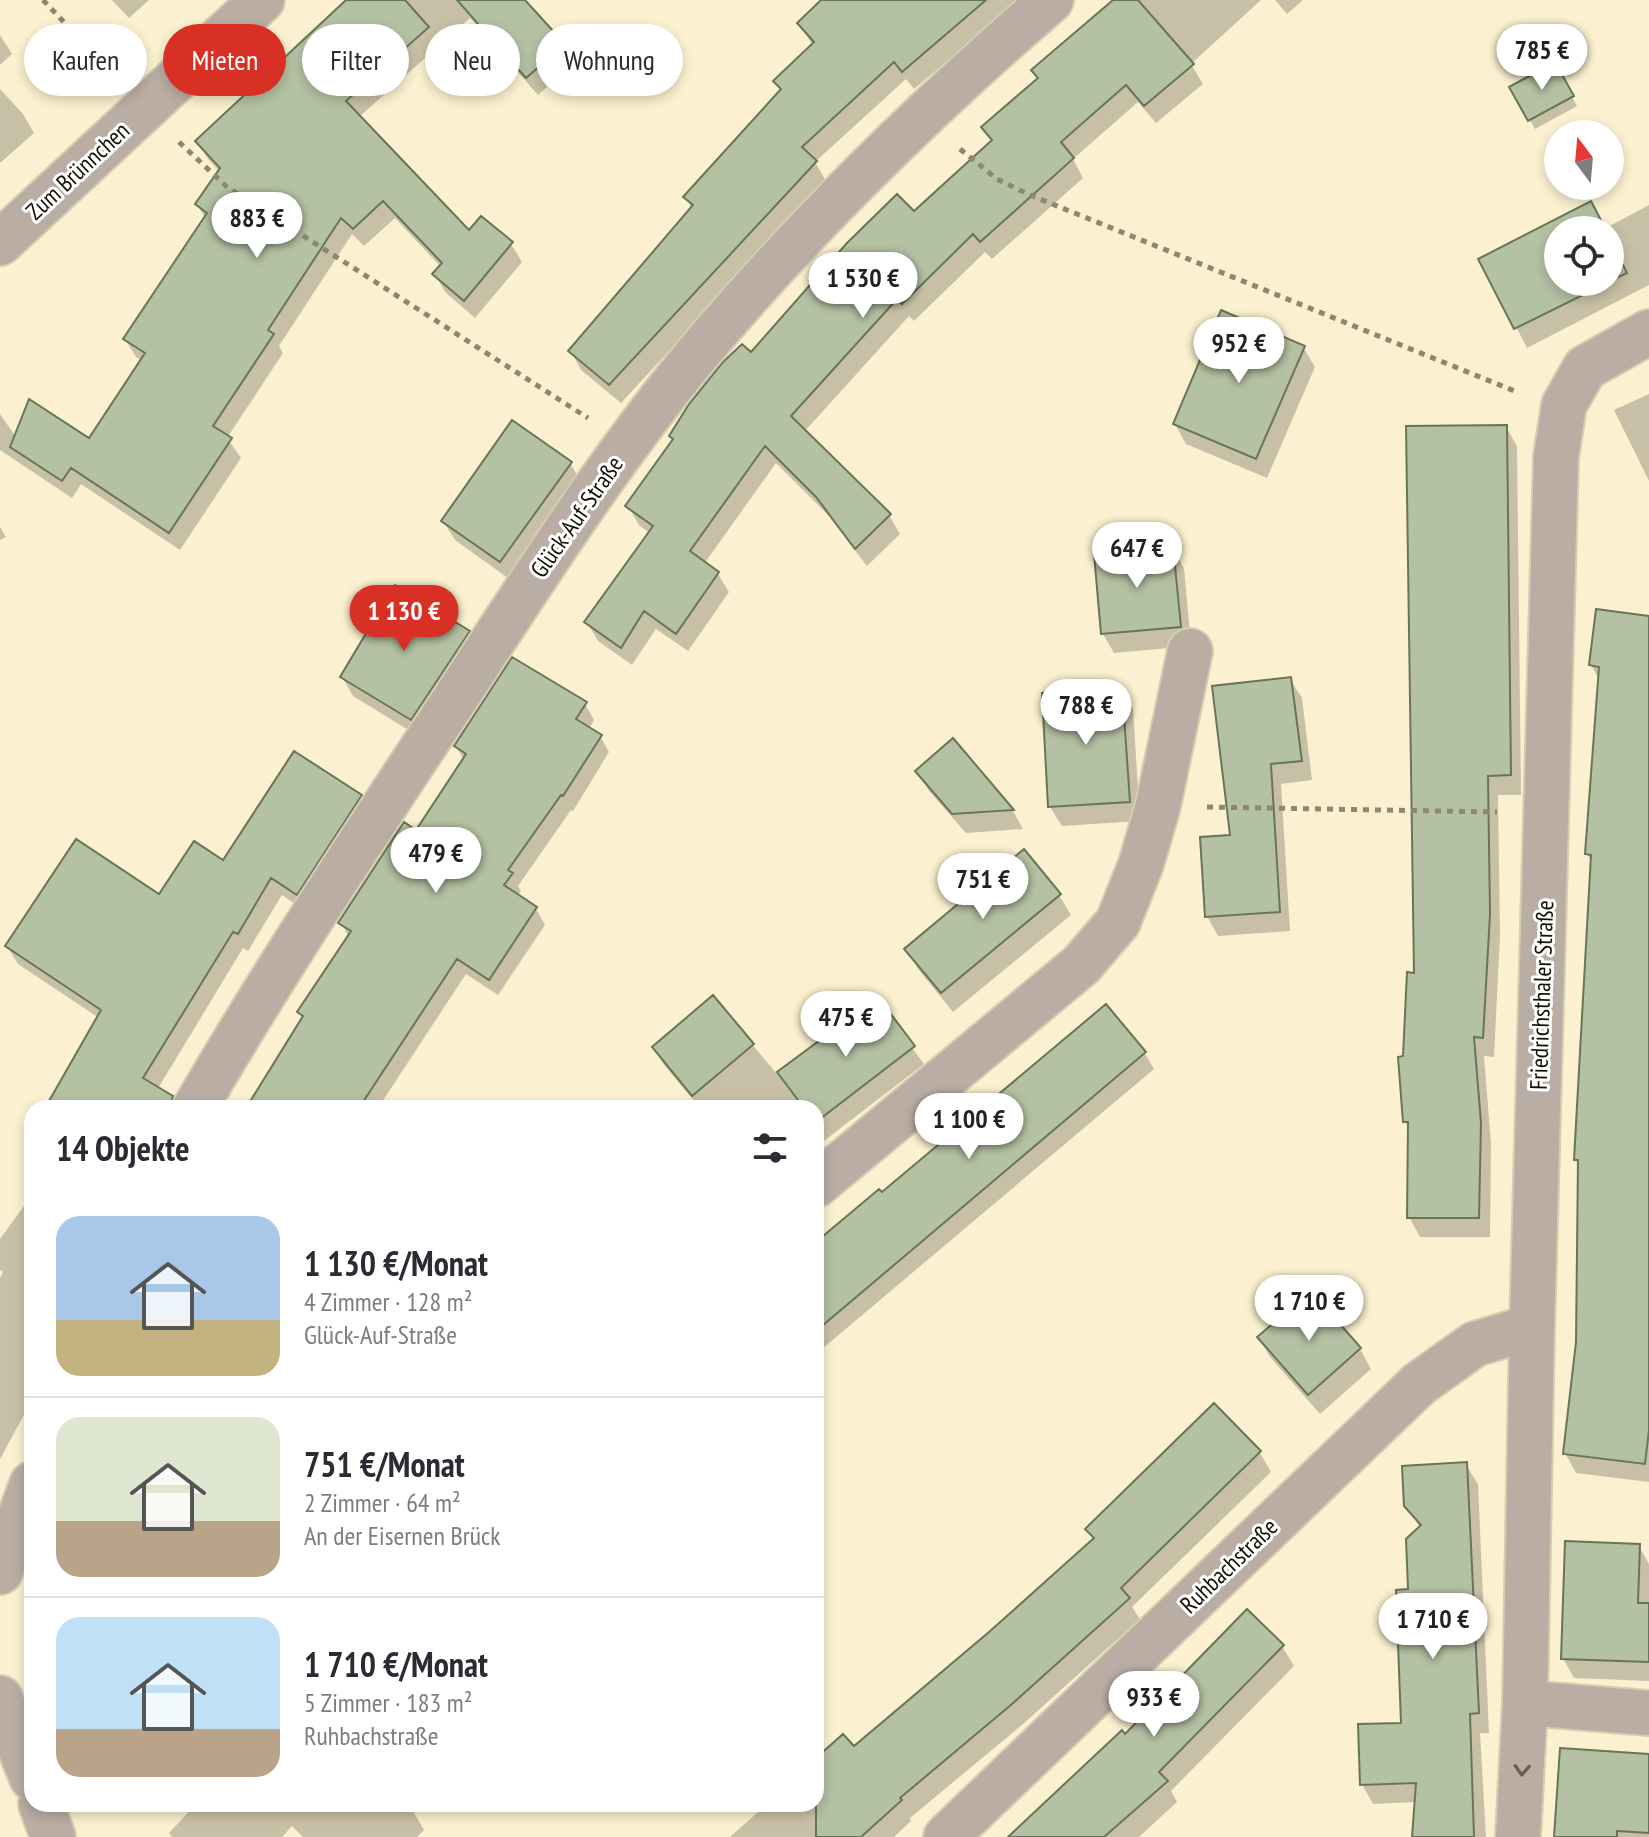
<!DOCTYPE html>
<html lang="de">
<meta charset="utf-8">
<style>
body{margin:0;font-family:"PT Sans Narrow",sans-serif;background:#f7f7f7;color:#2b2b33;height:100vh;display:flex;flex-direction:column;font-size:30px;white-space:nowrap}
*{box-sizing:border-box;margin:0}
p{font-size:26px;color:#7c7c81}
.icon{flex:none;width:44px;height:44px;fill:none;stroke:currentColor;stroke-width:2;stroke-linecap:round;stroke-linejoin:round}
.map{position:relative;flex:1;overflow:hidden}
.side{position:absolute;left:24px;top:1100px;width:800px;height:712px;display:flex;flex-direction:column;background:#fff;border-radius:24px;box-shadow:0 4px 12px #0003}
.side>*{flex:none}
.banner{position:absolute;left:24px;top:24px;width:800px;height:72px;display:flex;gap:16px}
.needle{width:52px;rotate:344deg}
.buttons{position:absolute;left:1544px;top:120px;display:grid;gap:16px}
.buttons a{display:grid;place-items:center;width:80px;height:80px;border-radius:50%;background:#fff;box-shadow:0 4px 12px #0003;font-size:40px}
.price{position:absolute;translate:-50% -68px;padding:0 18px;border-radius:28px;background:#fff;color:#222;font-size:26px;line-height:52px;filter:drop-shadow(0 2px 4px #0008)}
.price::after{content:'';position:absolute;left:50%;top:48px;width:24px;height:18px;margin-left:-12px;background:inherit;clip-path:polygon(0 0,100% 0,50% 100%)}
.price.active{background:#d93025;color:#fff}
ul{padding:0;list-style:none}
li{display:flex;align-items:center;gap:24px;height:200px;padding:0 32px}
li+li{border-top:2px solid #e1e1e2}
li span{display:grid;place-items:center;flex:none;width:224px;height:160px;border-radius:24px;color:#555}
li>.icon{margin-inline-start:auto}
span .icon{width:96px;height:96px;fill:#fffc;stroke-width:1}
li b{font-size:34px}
h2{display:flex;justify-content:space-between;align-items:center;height:96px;padding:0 32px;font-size:34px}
.pill{padding:0 28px;border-radius:36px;background:#fff;box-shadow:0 4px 12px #0003;font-size:28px;line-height:72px}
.pill.active{background:#d93025;color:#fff}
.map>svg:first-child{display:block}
.shadow{fill:#0003;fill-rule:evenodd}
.building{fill:#b4c1a3;stroke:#697559;stroke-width:2}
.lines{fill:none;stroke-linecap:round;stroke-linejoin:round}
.minor-casing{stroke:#d6cdb0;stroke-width:48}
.path{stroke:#8d8670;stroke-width:5;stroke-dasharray:6 6;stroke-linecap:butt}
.minor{stroke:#baada4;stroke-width:44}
.oneway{stroke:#665e54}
.labels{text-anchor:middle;stroke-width:6;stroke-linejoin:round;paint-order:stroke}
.street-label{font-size:24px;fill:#131005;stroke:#fff}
</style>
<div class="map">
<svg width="1649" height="1837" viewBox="0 0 1649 1837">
<rect width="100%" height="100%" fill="#fbf1d0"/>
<path class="shadow" d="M 112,0 L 149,0 L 129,18 Z
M 350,0 L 523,0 L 563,45 L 573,64 L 538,95 L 470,18 L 359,117 L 469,233 L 511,244 L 522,262 L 475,318 L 445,292 L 435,274 L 441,267 L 395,218 L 364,246 L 352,234 L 279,346 L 283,353 L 227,438 L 241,458 L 180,550 L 81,484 L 72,498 L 0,450 L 0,414 L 16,437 L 89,441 L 142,361 L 136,357 L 125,339 L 206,219 L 197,205 L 220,172 L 208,159 L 197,141 Z
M 824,0 L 1020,0 L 914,89 L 906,79 L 815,162 L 826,181 L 621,403 L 581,370 L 571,351 L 692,209 L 686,197 L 781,91 L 776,82 L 813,46 L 799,23 Z
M 1117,0 L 1261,0 L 1191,64 L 1203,84 L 1156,123 L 1138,102 L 1073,159 L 1083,178 L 992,259 L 985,252 L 914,321 L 909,316 L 804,432 L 889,515 L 900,534 L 867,566 L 829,516 L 776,463 L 704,564 L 718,574 L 729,592 L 688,651 L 656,629 L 632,665 L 598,641 L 587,622 L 651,534 L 639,525 L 628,506 L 751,355 L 992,142 L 984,128 L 1039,80 L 1034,71 Z
M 1275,0 L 1303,0 L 1287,14 Z
M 0,35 L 12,54 L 0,65 Z
M 1554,65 L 1577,106 L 1535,129 L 1512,88 Z
M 0,89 L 23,114 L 34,133 L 0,163 Z
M 1590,204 L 1604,229 L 1649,205 L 1649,285 L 1527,348 L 1481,259 ZM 1558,230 L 1610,230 L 1610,282 L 1558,282 Z
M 1303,347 L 1315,367 L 1267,478 L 1186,444 L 1175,424 Z
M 1649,394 L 1649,481 L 1614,410 Z
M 1506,427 L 1517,446 L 1521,795 L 1498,795 L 1500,935 L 1494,1057 L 1484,1056 L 1491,1144 L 1490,1237 L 1420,1237 L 1409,1217 L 1410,1130 L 1405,1121 L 1405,1058 L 1416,975 Z
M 570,463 L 582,483 L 512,581 L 455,540 L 443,521 Z
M 0,527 L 6,537 L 0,540 Z
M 1172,548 L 1184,568 L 1191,646 L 1114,653 L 1103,634 Z
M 1649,618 L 1649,1482 L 1576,1473 L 1565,1453 L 1578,1342 L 1580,1167 L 1576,1160 L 1592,862 L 1587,854 L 1600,681 L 1591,665 Z
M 468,632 L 479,652 L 423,739 L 353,696 L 342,677 Z
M 1290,679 L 1302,698 L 1312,780 L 1281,784 L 1290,931 L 1218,936 L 1207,916 L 1232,837 Z
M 1121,689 L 1133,709 L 1140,821 L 1062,826 L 1050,807 Z
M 585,704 L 594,720 L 589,729 L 600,736 L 609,752 L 573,811 L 571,810 L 518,886 L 521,891 L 517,896 L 536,909 L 545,925 L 498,995 L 466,974 L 378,1108 L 248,1108 L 304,1020 L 299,1012 L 349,937 L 341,923 L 416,833 L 464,760 L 456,746 Z
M 953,741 L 1013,811 L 1023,829 L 966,833 L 929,791 L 918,772 Z
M 360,796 L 371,814 L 307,912 L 282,895 L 248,951 L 243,948 L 157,1090 L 164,1108 L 47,1108 L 99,1018 L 18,964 L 7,946 L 159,897 Z
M 1059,895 L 1071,915 L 953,1012 L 918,969 L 907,950 Z
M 713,998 L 777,1074 L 877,1000 L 924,1064 L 816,1147 L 816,1108 L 700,1108 L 664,1065 L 654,1047 Z
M 1106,1006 L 1145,1054 L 1154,1069 L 816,1354 L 816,1244 L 882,1195 Z
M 32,1195 L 32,1400 L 0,1459 L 0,1278 L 3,1272 L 0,1270 L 0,1239 Z
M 1310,1293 L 1360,1349 L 1371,1369 L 1320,1414 L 1270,1357 L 1259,1338 Z
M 1214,1405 L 1260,1453 L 1271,1472 L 1132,1607 L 1140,1619 L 1023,1724 L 910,1818 L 911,1821 L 894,1837 L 730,1837 L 767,1804 L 816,1804 L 816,1761 L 854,1749 L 991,1634 L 1094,1540 L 1087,1529 Z
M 1466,1465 L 1478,1484 L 1489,1733 L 1480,1733 L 1486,1837 L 1414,1837 L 1416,1802 L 1373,1804 L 1362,1784 L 1403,1725 L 1410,1591 L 1420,1528 L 1406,1505 Z
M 1639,1546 L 1649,1564 L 1649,1681 L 1574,1678 L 1563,1658 Z
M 1282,1646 L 1294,1666 L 1171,1791 L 1177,1802 L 1139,1837 L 1010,1837 L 1125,1736 Z
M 1649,1756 L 1649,1837 L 1556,1837 Z
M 196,1804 L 409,1804 L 424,1830 L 417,1837 L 303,1837 L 292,1826 L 282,1837 L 172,1837 L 169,1833 Z"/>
<path class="building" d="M 346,0 L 405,0 L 429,27 L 346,101 L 469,230 L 481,216 L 513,242 L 464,301 L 432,274 L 442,263 L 383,201 L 353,229 L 341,218 L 268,330 L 274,334 L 213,426 L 232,438 L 169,533 L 71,468 L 62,481 L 10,447 L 29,399 L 89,438 L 145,353 L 123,339 L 207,213 L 195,204 L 220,168 L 195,141 Z
M 457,0 L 525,0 L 565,44 L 526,78 Z
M 821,0 L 986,0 L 902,72 L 894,62 L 802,147 L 817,161 L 609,385 L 568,351 L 693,205 L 683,197 L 781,89 L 773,81 L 814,42 L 797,23 Z
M 1113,0 L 1138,0 L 1194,64 L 1144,106 L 1126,85 L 1061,142 L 1074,158 L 980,242 L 973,234 L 902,304 L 897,299 L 791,416 L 891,514 L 855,549 L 816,497 L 765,446 L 690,551 L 719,572 L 676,634 L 644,611 L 621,648 L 584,622 L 653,526 L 625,506 L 673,439 L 669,436 L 689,404 L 722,363 L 742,344 L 751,352 L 847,243 L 897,194 L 914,211 L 992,140 L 981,127 L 1038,78 L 1031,70 Z
M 1555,62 L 1574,96 L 1528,121 L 1509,87 Z
M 1591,201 L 1606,230 L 1558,230 L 1558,282 L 1609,282 L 1514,329 L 1478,259 Z
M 1610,239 L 1627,273 L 1610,281 Z
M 1221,310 L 1305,346 L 1256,459 L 1173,424 Z
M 512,420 L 572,462 L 500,562 L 441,521 Z
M 1507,425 L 1511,775 L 1488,776 L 1490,914 L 1483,1038 L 1474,1037 L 1481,1123 L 1479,1218 L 1407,1218 L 1408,1122 L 1403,1122 L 1398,1057 L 1403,1056 L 1407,972 L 1414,973 L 1406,426 Z
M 1173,546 L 1181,627 L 1101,634 L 1094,554 Z
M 395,585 L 470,631 L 411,720 L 340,677 Z
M 1596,609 L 1649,616 L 1649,1430 L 1645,1464 L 1563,1454 L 1576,1342 L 1578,1160 L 1574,1160 L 1591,855 L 1585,854 L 1599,667 L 1589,665 Z
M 512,657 L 587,702 L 576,719 L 602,735 L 563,796 L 561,795 L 508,870 L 513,873 L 504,885 L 537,907 L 489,980 L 457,959 L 359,1108 L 246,1108 L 303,1016 L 297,1012 L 351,931 L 338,923 L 404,822 L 416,830 L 466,754 L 454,746 Z
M 1291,677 L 1302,761 L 1271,764 L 1280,912 L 1205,917 L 1200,837 L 1230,835 L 1212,686 Z
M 1122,687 L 1130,802 L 1048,807 L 1042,693 Z
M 953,738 L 1014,810 L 952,814 L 915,771 Z
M 294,751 L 362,795 L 297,895 L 271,878 L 238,934 L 233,932 L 143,1078 L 173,1096 L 170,1108 L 45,1108 L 101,1010 L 5,946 L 76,839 L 159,894 L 194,841 L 223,860 Z
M 1024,849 L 1061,894 L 941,993 L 904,949 Z
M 713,995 L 754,1044 L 692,1096 L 652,1047 Z
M 878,997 L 915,1046 L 816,1122 L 816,1108 L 804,1108 L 777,1072 Z
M 1106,1004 L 1146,1052 L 816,1331 L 816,1242 L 879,1189 L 882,1192 Z
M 1311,1291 L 1361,1348 L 1308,1395 L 1257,1337 Z
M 1214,1403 L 1261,1451 L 1121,1588 L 1130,1598 L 1012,1704 L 900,1798 L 902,1800 L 861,1837 L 816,1837 L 816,1758 L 843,1734 L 854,1746 L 989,1632 L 1094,1538 L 1085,1529 Z
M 1467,1462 L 1479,1713 L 1470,1714 L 1474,1837 L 1412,1837 L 1416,1783 L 1360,1785 L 1358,1724 L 1401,1723 L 1396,1590 L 1408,1589 L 1406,1539 L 1421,1525 L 1404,1506 L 1402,1466 Z
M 1565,1541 L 1640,1544 L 1638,1603 L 1649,1603 L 1649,1662 L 1561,1659 Z
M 1247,1609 L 1284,1645 L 1159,1772 L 1168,1781 L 1104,1837 L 1008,1837 L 1122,1730 L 1125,1734 Z
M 1560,1748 L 1649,1754 L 1649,1833 L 1617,1831 L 1617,1837 L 1554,1837 Z"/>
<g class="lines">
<defs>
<path id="minor" d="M 0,243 L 262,0
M 195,1108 C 277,967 367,832 457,696 C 538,572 618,446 715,333 C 818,213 931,104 1051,0
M 816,1185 L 1081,965 L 1118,922 L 1141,864 L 1158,806 L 1190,651
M 0,1572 L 32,1484
M 0,1698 L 32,1778
M 1525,1703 L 1649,1713
M 41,1804 L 53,1837
M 946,1837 L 1419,1384 L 1475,1344 L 1532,1327
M 1518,1837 L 1525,1703 L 1532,1327 L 1556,457 L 1564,405 L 1585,368 L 1649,332"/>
</defs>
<use href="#minor" class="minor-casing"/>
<path class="path" d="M 43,0 L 114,75
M 179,142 L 227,187 L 588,418
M 960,149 L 997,179 L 1030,195 L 1517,392
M 1207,807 L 1497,812"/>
<use href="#minor" class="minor"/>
</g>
<defs><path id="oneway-chevron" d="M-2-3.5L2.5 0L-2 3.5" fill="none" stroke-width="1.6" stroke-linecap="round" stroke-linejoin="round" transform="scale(2)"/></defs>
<use class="oneway" href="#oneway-chevron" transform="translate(1522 1770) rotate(93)"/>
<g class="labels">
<g class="street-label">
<text transform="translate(78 171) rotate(-43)" y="8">Zum Brünnchen</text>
<text transform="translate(577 517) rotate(-55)" y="8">Glück-Auf-Straße</text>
<text transform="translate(1542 995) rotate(-88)" y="8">Friedrichsthaler Straße</text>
<text transform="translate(1229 1566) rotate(-44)" y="8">Ruhbachstraße</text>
</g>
</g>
</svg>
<div class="buttons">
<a><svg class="needle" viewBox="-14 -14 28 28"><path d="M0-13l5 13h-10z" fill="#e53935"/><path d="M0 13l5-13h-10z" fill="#7c7c81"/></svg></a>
<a><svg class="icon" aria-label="locate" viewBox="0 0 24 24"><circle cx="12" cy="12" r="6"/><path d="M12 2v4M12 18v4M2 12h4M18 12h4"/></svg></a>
</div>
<b class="price" style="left:1542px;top:92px">785 €</b>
<b class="price" style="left:257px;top:260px">883 €</b>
<b class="price" style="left:863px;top:320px">1 530 €</b>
<b class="price" style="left:1239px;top:385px">952 €</b>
<b class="price" style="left:1137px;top:590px">647 €</b>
<b class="price active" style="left:404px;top:653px">1 130 €</b>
<b class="price" style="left:1086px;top:747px">788 €</b>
<b class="price" style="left:436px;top:895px">479 €</b>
<b class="price" style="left:983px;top:921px">751 €</b>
<b class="price" style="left:846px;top:1059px">475 €</b>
<b class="price" style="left:969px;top:1161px">1 100 €</b>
<b class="price" style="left:1309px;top:1343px">1 710 €</b>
<b class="price" style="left:1433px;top:1661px">1 710 €</b>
<b class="price" style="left:1154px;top:1739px">933 €</b>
<div class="banner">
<a class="pill">Kaufen</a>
<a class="pill active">Mieten</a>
<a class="pill">Filter</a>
<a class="pill">Neu</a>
<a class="pill">Wohnung</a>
</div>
<section class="side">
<h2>14 Objekte<svg class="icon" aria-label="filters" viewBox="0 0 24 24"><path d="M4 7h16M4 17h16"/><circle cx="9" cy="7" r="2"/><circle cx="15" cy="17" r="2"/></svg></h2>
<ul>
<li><span style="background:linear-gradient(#a9c7e8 65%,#c2b280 0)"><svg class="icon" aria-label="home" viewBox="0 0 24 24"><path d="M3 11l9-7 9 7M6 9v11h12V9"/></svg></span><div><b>1 130 €/Monat</b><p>4 Zimmer · 128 m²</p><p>Glück-Auf-Straße</p></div></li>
<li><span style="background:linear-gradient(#dfe7d0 65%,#b9a48a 0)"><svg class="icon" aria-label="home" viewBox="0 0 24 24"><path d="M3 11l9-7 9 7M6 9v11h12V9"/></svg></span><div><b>751 €/Monat</b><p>2 Zimmer · 64 m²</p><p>An der Eisernen Brück</p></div></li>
<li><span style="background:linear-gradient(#bfe0f5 70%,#b9a48a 0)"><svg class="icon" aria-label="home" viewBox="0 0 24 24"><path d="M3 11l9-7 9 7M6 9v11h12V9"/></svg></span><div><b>1 710 €/Monat</b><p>5 Zimmer · 183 m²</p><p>Ruhbachstraße</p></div></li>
</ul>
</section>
</div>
